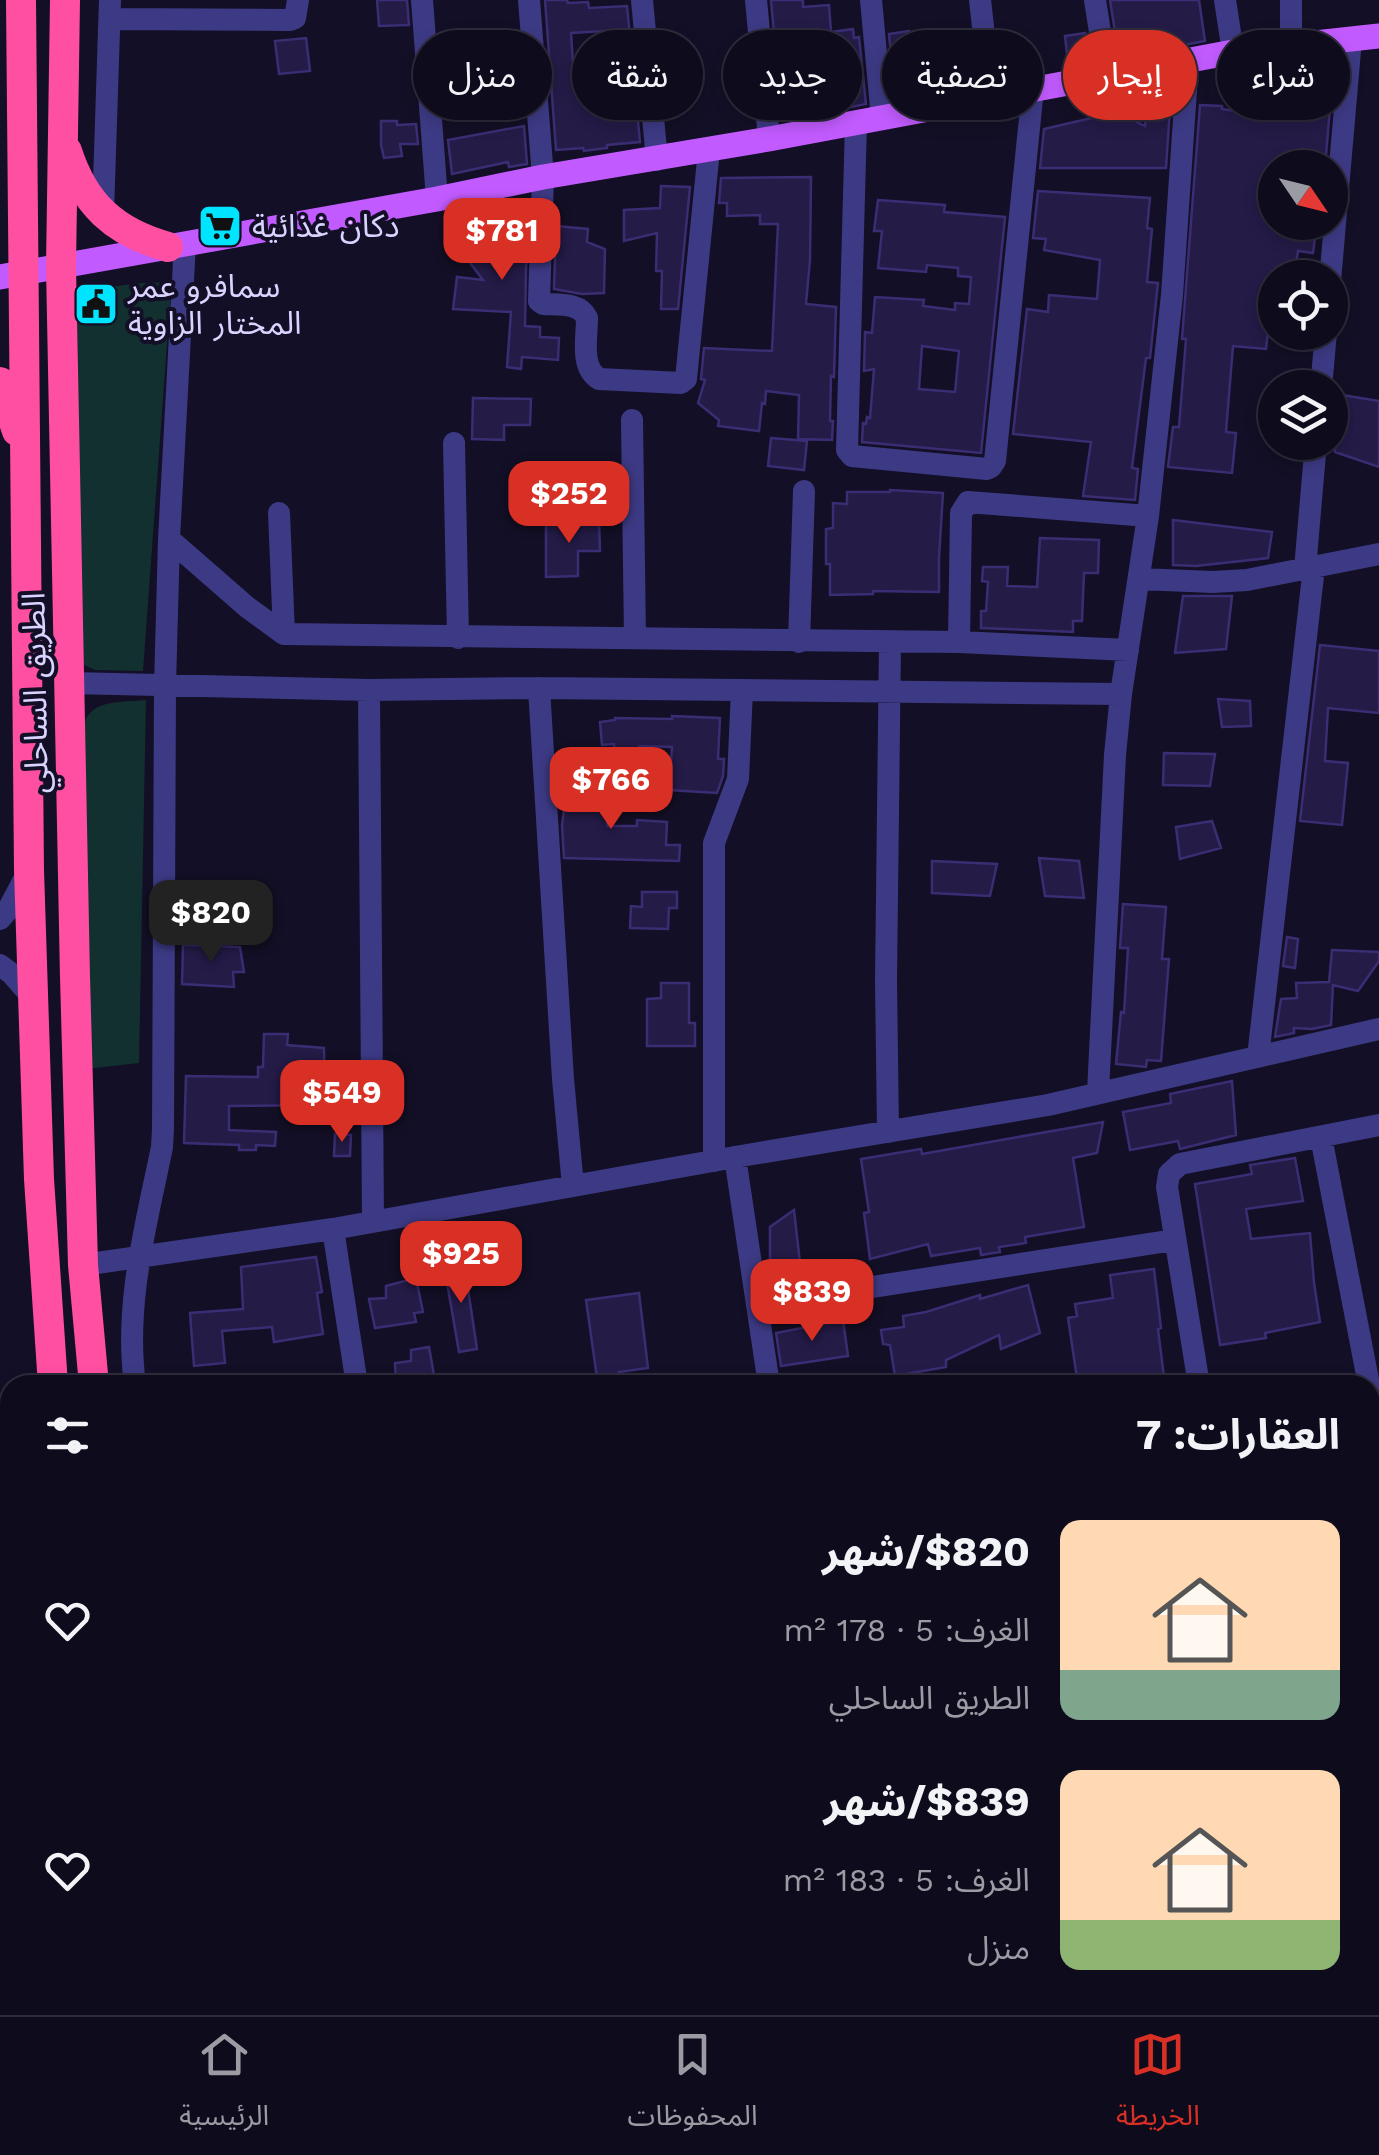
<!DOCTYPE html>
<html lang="ar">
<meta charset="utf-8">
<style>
body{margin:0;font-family:"Work Sans","Noto Sans Arabic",sans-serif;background:#1c1929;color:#f1f3f6;direction:rtl;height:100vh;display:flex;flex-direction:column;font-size:38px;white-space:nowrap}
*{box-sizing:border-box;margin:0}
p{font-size:32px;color:#9b9ba3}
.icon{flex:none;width:55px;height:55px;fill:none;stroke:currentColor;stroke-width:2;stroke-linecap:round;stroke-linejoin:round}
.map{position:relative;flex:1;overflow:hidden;direction:ltr}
.sheet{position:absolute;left:0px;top:1375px;width:1380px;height:640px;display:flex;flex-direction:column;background:#0e0b1c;border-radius:30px 30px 0 0;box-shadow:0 5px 15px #0003,0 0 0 2px #2e2b3b;direction:rtl}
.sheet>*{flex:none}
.hud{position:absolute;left:30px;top:30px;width:1320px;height:90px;direction:rtl;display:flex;gap:20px}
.needle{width:65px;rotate:125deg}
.controls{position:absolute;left:1258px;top:150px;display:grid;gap:20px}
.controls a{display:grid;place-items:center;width:90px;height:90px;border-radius:50%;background:#0e0b1c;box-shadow:0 5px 15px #0003,0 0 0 2px #2e2b3b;font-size:50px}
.price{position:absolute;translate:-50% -85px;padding:0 22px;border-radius:20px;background:#d93025;color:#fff;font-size:32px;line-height:65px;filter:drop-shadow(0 2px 5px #0008)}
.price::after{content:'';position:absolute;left:50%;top:60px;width:30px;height:22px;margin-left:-15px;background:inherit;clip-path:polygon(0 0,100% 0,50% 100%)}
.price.selected{background:#222;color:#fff}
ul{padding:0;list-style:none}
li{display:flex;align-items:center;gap:30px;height:250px;padding:0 40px}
li span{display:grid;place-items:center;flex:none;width:280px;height:200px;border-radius:20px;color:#555}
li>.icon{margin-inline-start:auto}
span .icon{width:120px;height:120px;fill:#fffc;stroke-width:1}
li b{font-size:42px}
h2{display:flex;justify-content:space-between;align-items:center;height:120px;padding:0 40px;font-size:42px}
.chip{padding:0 35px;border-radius:45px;background:#0e0b1c;box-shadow:0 5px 15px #0003,0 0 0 2px #2e2b3b;font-size:35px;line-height:90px}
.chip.selected{background:#d93025;color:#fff}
.dock{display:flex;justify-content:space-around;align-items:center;height:140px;border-top:2px solid #2e2b3b;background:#0e0b1c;font-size:28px;color:#9b9ba3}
.dock a{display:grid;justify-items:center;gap:5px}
.dock .selected{color:#d93025}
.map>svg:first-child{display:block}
.green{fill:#12302f}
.building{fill:#241b47;stroke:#3b2d73;stroke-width:2.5;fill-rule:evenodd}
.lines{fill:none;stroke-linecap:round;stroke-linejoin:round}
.street{stroke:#3d3a85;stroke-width:22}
.primary{stroke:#c25bff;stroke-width:25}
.highway{stroke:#ff4fa3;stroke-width:30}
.labels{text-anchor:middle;stroke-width:8;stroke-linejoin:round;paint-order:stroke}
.poi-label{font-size:32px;fill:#d9d4ff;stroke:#130f26;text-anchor:start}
.street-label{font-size:32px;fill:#d9d4ff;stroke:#130f26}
</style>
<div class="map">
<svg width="1379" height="2015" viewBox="0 0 1379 2015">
<rect width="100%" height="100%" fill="#130f26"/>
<path class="green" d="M 152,282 L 163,283 L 171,290 L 143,671 L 95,670 L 82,664 L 77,305 L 88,289 Z
M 146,700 L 139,1063 L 86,1069 L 84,724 C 92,698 122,703 146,700 Z"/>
<path class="building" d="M 377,0 L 407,0 L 409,25 L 379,26 Z
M 545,0 L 567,0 L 568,3 L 588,2 L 589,8 L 627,6 L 640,142 L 607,145 L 607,148 L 584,151 L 583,148 L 556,150 ZM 604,31 L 605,61 L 573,64 L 571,33 Z
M 771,0 L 803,0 L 803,7 L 829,5 L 831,32 L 853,29 L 854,38 L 859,37 L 866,104 L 825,112 L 823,62 L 777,67 Z
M 1110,0 L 1199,0 L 1205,41 L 1119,57 Z
M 909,31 L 911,43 L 923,42 L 927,72 L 907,74 L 904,53 L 891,55 L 889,34 Z
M 1085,33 L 1089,61 L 1068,63 L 1065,36 Z
M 306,38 L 310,71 L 279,74 L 275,41 Z
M 517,39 L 522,105 L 445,110 L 443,85 L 496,83 L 495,42 Z
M 1332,84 L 1326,155 L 1320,154 L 1319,168 L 1275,168 L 1275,222 L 1317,222 L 1313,253 L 1298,251 L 1294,278 L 1275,278 L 1275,333 L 1268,332 L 1266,349 L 1233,346 L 1226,432 L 1236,433 L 1232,473 L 1168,467 L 1173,427 L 1179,427 L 1186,339 L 1182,339 L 1200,105 L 1222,106 L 1222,109 L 1266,116 L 1266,90 Z
M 1148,93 L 1171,94 L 1166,168 L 1040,168 L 1044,129 L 1100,116 L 1127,117 L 1145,126 Z
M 381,121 L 397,121 L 397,125 L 416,124 L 418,144 L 400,144 L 402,156 L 384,158 L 381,145 Z
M 524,126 L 527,164 L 509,167 L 508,162 L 452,174 L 448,140 Z
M 811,177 L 810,260 L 806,304 L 836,307 L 834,377 L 831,376 L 830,421 L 833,421 L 832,440 L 798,439 L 799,395 L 766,391 L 765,404 L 762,403 L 759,431 L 718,426 L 719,420 L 698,403 L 705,380 L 701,379 L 704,348 L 772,351 L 778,224 L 760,224 L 760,215 L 727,216 L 727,203 L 719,203 L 721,178 Z
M 661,186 L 690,187 L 678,309 L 661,309 L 662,271 L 656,271 L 657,233 L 624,241 L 624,210 L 660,208 Z
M 1038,191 L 1150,198 L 1147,228 L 1152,229 L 1147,282 L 1158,283 L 1150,358 L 1146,358 L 1132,468 L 1138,469 L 1135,500 L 1083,496 L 1091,442 L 1013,434 L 1027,309 L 1048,312 L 1049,295 L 1097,299 L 1100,260 L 1044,250 L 1046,239 L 1033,238 Z
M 878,200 L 945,205 L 944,212 L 1005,217 L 981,453 L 862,442 L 863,423 L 866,424 L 867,417 L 870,418 L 874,369 L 864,371 L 865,332 L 872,333 L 875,297 L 924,300 L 923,306 L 955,310 L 955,303 L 969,304 L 971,277 L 958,276 L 958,268 L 927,265 L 926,272 L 878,268 L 882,231 L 874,231 ZM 922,346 L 959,351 L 955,392 L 919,389 Z
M 502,216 L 505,221 L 527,217 L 525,326 L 540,327 L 540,337 L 559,338 L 558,360 L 522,357 L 521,369 L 507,367 L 511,312 L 453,309 L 457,277 L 483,280 L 461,251 L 460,229 L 466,221 Z
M 556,226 L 588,229 L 587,242 L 605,249 L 604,293 L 582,294 L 554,289 Z
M 1336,394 L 1379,401 L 1379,467 L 1335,452 Z
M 473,398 L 531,399 L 530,425 L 504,425 L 504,440 L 472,439 Z
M 771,438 L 807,441 L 804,470 L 768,466 Z
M 890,490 L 943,493 L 939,558 L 939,592 L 873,591 L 873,594 L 830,595 L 830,564 L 826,564 L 826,529 L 833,528 L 833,503 L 847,504 L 847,492 L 890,492 Z
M 1173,520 L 1272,532 L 1268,558 L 1196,566 L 1173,565 Z
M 599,521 L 600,551 L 578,551 L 578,576 L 546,577 L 546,522 Z
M 1040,538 L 1099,540 L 1098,573 L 1084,573 L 1082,621 L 1073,621 L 1073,632 L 981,628 L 981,611 L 986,611 L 988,582 L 982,581 L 983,567 L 1008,567 L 1007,586 L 1037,587 Z
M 1183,596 L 1232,596 L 1226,649 L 1175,653 Z
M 1320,645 L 1379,651 L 1379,713 L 1328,708 L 1325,761 L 1348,763 L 1342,825 L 1300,821 Z
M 1218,699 L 1250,701 L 1251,726 L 1222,727 Z
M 672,716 L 720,718 L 718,759 L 724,759 L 723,776 L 717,793 L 669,790 L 672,747 L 639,746 L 639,750 L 614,749 L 614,744 L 602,745 L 600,722 L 615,720 L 615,718 L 672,719 Z
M 1164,753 L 1215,754 L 1210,786 L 1163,785 Z
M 583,783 L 608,783 L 607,826 L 637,826 L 637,820 L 667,822 L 666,845 L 680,845 L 679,861 L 564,858 L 562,826 L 564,809 L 573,809 L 573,795 L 582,796 Z
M 1212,821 L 1221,848 L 1180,859 L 1176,827 Z
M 1039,858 L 1079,861 L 1084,898 L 1045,896 Z
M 932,861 L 997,864 L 990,896 L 932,893 Z
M 642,892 L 677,892 L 677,908 L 669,908 L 668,929 L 630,928 L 631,906 L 642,907 Z
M 1123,904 L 1166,907 L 1162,959 L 1169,959 L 1161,1061 L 1147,1060 L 1146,1067 L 1116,1064 L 1121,1012 L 1124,1013 L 1128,948 L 1120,948 Z
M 1287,937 L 1298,939 L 1295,968 L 1283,966 Z
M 183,945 L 240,947 L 244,972 L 233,972 L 234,987 L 182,984 Z
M 1332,950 L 1379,952 L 1379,961 L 1358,991 L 1333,985 L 1331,1025 L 1312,1029 L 1294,1028 L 1294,1033 L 1275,1037 L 1281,999 L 1297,998 L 1296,983 L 1329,982 Z
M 661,983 L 689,983 L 689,1023 L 695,1023 L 695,1046 L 647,1046 L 647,999 L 661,998 Z
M 264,1034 L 288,1034 L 287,1045 L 324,1048 L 325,1105 L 229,1106 L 229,1130 L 276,1132 L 275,1146 L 256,1145 L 256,1150 L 239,1150 L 239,1145 L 184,1143 L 186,1076 L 258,1077 L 258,1067 L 263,1067 Z
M 1232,1081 L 1236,1135 L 1180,1149 L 1178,1141 L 1130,1150 L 1123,1112 L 1171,1103 L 1170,1094 Z
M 1103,1122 L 1097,1153 L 1073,1158 L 1084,1227 L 1025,1237 L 1026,1243 L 999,1247 L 1000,1252 L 981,1255 L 980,1248 L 931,1256 L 928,1244 L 870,1259 L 864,1213 L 869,1212 L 861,1159 L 921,1149 L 922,1154 Z
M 335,1134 L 351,1135 L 350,1156 L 334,1156 Z
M 1295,1158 L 1303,1201 L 1246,1209 L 1251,1239 L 1310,1233 L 1314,1283 L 1320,1322 L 1265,1333 L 1266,1338 L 1220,1345 L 1195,1184 L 1252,1174 L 1250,1165 Z
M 794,1210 L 802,1281 L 770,1276 L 770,1227 Z
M 316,1257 L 322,1292 L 317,1293 L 323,1334 L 274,1342 L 272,1327 L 222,1331 L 225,1363 L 194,1366 L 190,1313 L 243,1309 L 241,1267 Z
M 464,1262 L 477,1349 L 459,1352 L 444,1265 Z
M 1154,1269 L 1161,1328 L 1158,1329 L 1165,1385 L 1078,1385 L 1068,1318 L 1077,1316 L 1075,1304 L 1113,1298 L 1110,1275 Z
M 416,1278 L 423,1312 L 414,1313 L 416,1322 L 375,1328 L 369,1299 L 386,1298 L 386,1286 Z
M 1028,1285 L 1040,1333 L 1001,1349 L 999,1335 L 946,1360 L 946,1367 L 895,1376 L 890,1345 L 883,1344 L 881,1330 L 904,1327 L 903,1316 L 926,1312 L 980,1295 L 980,1299 Z
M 639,1293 L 648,1368 L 619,1372 L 620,1385 L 598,1385 L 586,1300 Z
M 843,1320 L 848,1356 L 781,1366 L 776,1333 Z
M 429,1347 L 435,1381 L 396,1385 L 395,1363 L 411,1361 L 411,1350 Z"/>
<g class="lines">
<path class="street" d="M 422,0 L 437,199
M 529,0 L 543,177 L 539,301 L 543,304 C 558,305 580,302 587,318 C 587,339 580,367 599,379 L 681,383 L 686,379 L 709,150
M 642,0 L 657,160
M 756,0 L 769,139
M 871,0 L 882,118
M 980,0 L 991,97
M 1095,0 L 1107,76
M 1225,0 L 1233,52
M 1291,0 L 1291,47
M 110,19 L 290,20 L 295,18 L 298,0
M 856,123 L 847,450 L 852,456 L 987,469 L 991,467 L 995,461 L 1033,89
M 103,213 L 110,0
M 1330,281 L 1351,39
M 1321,388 L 1326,332
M 632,420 L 635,638
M 454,443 L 458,638
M 279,513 L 284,634
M 169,539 L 247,607 L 284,634 L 959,642 L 1128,650
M 1305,569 L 1316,442
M 1140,579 L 1213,582 L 1247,580 L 1379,554
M 799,642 L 804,491
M 959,642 L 961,513 L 968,502 L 1148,516
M 71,683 L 369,690 L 539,688 L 1121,694
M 539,688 L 563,1079 L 573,1186
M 369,690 L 373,1221
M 0,919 L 8,910 L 27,874
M 0,965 L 12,974 L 32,997
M 1258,1057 L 1314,567
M 1098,1092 L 1115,755 L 1121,694 L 1148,516 L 1172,295 L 1188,61
M 888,1132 L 886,980 L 890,642
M 1321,1137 L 1369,1385
M 735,1157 L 769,1385
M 714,1161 L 714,843 L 738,779 L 742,690
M 333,1229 L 357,1385
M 83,1265 L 333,1229 L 735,1157 L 1048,1105 L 1379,1029
M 757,1305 L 1174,1240
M 135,1385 C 124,1304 146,1226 162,1147 L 163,1129 L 165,686 L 169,539 L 185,243
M 1199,1385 L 1167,1187 L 1169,1174 L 1180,1164 L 1379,1125
M 1370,1390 L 1379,1437
M 1370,1582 L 1379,1580
M 1370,1736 L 1379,1725
M 0,1892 L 10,1904
M 1370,1988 L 1379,1979
M 0,1990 L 10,1978
M 387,2005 L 394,2015
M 1341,2015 L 1352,2005"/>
<path class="primary" d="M 0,277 L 437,199 L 543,177 L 769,139 L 1233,52 L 1379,36"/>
<path class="highway" d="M 21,0 L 29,870 L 39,1179 L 53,1385
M 65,0 L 61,267 L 75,977 L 83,1265 L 94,1385
M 67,151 C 84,204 114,232 168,247
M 0,382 L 17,431
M 284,2005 L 289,2015
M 340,2005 L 347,2015"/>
</g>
<defs>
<symbol id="supermarket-square" viewBox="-11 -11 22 22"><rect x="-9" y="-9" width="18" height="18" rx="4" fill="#00e5ff" stroke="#130f26"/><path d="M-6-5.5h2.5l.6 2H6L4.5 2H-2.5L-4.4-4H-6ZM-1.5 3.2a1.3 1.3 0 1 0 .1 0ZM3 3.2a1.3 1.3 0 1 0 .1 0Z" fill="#111"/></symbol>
<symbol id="civic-square" viewBox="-11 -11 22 22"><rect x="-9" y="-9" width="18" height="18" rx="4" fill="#00e5ff" stroke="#130f26"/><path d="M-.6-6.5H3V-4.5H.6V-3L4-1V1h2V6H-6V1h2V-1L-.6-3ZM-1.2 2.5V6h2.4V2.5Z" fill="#111"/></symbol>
</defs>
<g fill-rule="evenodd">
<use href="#supermarket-square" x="195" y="201" width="50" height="50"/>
<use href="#civic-square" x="71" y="279" width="50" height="50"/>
</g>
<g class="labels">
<g class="poi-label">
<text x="252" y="237">دكان غذائية</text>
<text x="128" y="297">سمافرو عمر<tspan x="128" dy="37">المختار الزاوية</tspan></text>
</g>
<g class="street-label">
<text transform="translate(35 693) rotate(-91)" y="11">الطريق الساحلي</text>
</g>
</g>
</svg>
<div class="controls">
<a><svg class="needle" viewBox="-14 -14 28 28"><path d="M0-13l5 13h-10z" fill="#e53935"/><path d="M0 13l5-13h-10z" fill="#9b9ba3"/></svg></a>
<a><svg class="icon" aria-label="locate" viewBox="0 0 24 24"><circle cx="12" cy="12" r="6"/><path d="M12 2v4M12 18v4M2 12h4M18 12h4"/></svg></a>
<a><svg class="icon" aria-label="layers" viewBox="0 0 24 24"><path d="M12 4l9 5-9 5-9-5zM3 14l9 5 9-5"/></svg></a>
</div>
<b class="price" style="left:502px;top:283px">$781</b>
<b class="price" style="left:569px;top:546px">$252</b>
<b class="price" style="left:611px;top:832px">$766</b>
<b class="price selected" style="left:211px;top:965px">$820</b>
<b class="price" style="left:342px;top:1145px">$549</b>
<b class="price" style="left:461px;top:1306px">$925</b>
<b class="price" style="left:812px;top:1344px">$839</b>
<div class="hud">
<a class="chip">شراء</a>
<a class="chip selected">إيجار</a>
<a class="chip">تصفية</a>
<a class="chip">جديد</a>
<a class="chip">شقة</a>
<a class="chip">منزل</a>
</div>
<section class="sheet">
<h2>العقارات: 7<svg class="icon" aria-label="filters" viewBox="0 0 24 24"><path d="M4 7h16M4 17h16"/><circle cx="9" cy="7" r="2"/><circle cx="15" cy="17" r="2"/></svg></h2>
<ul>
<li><span style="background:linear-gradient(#ffd9b3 75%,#7fa58c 0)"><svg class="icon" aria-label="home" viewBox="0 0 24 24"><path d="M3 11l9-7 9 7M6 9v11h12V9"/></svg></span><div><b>$820/شهر</b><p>الغرف: 5 · 178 m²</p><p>الطريق الساحلي</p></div><svg class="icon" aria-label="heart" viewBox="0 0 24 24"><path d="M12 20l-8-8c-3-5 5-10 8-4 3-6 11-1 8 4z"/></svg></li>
<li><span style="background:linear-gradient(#ffd9b3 75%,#8fb573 0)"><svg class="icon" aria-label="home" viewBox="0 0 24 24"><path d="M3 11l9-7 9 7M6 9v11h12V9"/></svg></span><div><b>$839/شهر</b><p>الغرف: 5 · 183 m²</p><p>منزل</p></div><svg class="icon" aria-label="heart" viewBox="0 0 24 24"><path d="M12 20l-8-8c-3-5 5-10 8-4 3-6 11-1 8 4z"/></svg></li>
</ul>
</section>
</div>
<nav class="dock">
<a class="selected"><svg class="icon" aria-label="map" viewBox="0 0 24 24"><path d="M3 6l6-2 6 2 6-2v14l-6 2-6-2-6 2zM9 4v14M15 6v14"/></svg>الخريطة</a>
<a><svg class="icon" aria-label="saved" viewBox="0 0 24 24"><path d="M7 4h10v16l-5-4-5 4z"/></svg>المحفوظات</a>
<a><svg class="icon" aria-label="home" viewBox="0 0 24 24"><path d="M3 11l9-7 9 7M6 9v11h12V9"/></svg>الرئيسية</a>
</nav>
